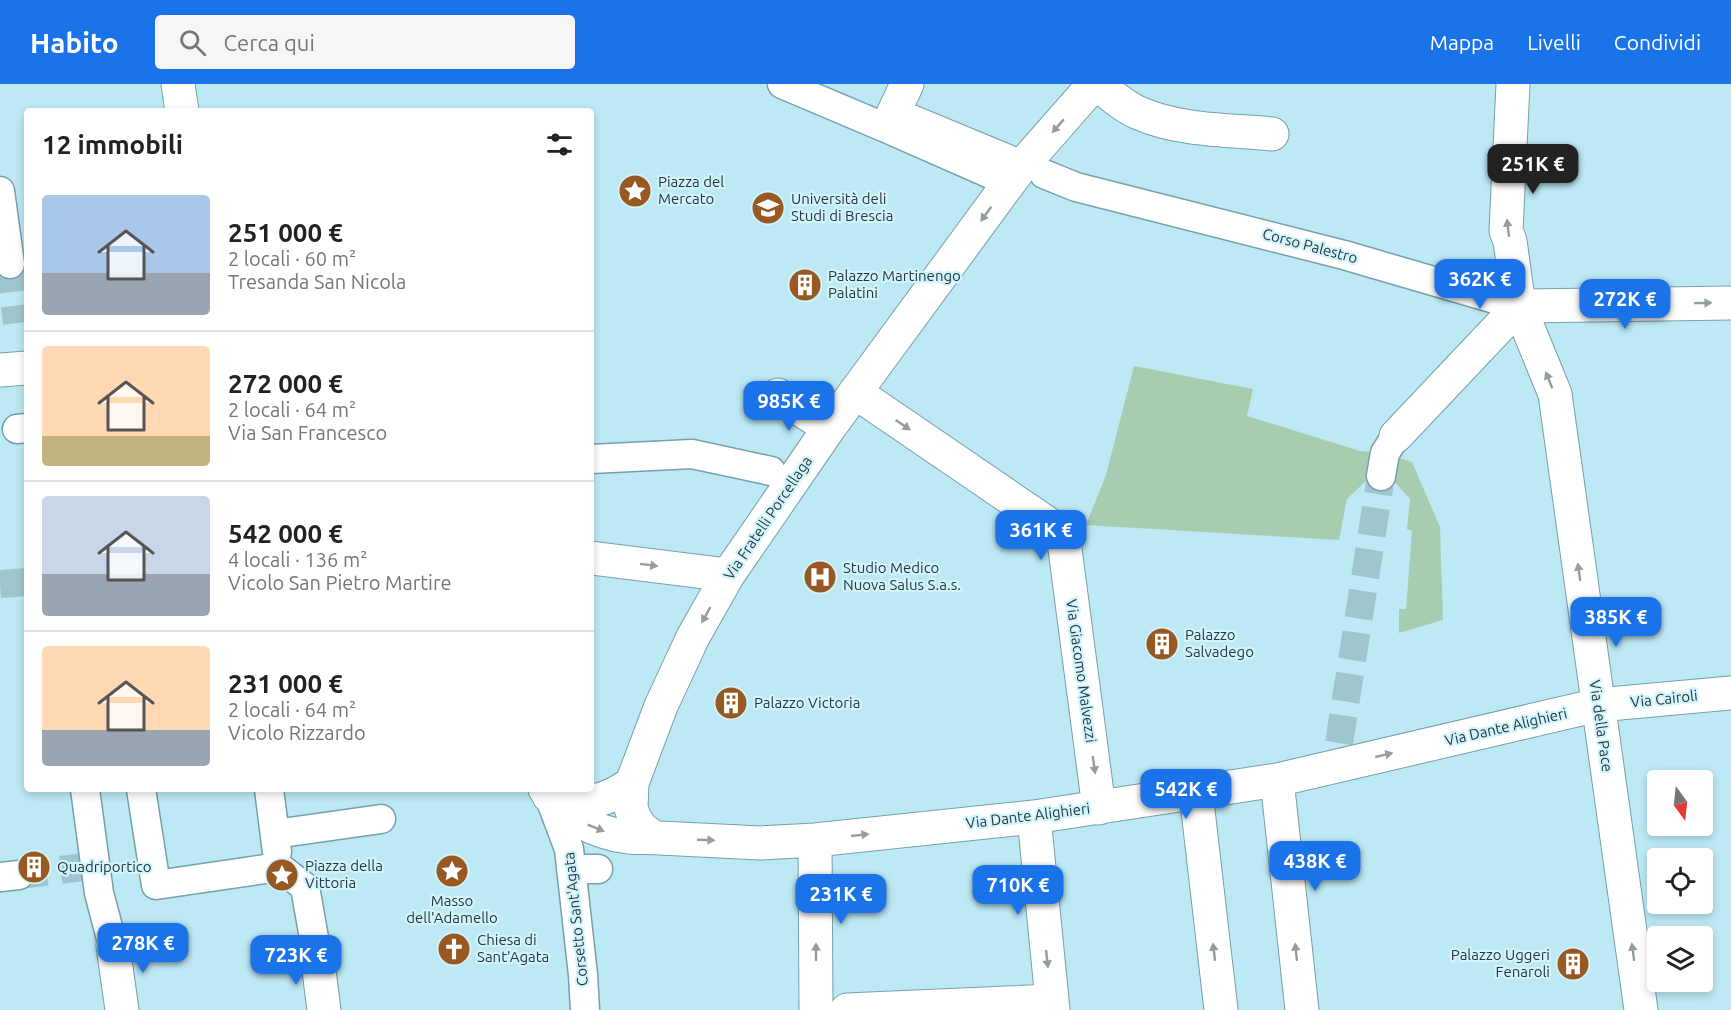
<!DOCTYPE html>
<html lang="it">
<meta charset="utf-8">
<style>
body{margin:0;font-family:Ubuntu,sans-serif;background:#f6f6f6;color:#222;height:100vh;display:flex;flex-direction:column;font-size:22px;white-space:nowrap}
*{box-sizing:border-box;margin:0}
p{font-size:20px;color:#767676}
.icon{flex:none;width:33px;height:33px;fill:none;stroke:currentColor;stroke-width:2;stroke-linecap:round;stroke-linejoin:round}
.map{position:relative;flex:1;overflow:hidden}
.sheet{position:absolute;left:24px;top:24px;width:570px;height:684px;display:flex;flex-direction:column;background:#fff;border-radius:6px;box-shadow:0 3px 9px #0003}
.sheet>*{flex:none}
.needle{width:39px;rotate:165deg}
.buttons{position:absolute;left:1647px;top:686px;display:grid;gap:12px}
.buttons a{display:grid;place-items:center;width:66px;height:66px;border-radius:6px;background:#fff;box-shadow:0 3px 9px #0003;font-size:30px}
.price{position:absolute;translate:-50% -51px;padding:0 14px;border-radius:12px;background:#1a73e8;color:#fff;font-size:20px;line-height:39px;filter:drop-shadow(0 2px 3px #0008)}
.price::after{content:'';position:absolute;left:50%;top:36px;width:18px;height:14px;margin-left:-9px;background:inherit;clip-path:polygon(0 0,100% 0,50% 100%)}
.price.current{background:#222;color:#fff}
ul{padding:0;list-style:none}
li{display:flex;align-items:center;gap:18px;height:150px;padding:0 18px}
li+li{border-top:2px solid #e0e0e0}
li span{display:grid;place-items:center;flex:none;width:168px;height:120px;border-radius:6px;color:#555}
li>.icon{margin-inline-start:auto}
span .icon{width:72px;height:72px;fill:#fffc;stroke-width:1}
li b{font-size:26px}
h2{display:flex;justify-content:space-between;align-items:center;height:72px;padding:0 18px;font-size:26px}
header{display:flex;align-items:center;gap:36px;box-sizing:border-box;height:84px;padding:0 30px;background:#1a73e8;color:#fff}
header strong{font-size:28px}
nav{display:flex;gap:33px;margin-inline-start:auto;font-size:21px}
.search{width:420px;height:54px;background:#f6f6f6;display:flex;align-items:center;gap:15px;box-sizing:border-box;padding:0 21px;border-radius:6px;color:#767676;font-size:22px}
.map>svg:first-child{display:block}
.green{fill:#a8ccb0}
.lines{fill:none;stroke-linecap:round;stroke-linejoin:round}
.pedestrian-tunnel{stroke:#9fc6cf;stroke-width:28;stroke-dasharray:28 14;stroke-linecap:butt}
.pedestrian-casing{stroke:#76a0ab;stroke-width:31}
.minor-casing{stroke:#76a0ab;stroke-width:35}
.pedestrian{stroke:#fff;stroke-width:28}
.minor{stroke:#fff;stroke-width:33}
.oneway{fill:#939c9e}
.labels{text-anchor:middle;stroke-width:4.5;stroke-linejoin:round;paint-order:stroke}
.poi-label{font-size:15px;fill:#27383d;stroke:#d1f4fe;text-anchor:start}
.street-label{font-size:15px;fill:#27383d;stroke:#d1f4fe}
</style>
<header>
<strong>Habito</strong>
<div class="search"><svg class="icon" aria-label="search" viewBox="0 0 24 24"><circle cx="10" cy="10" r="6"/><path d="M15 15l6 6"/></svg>Cerca qui</div>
<nav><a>Mappa</a><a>Livelli</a><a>Condividi</a></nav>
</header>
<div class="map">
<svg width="1731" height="926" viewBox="0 0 1731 926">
<rect width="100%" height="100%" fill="#bde9f4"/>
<path class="green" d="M 1134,282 L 1253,305 L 1247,332 L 1360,367 L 1385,369 L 1412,378 L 1440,443 L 1443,536 L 1399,549 L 1399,525 L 1406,525 L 1412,447 L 1407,445 L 1410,415 L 1392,395 L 1371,392 L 1347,415 L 1339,456 L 1086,441 L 1106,391 Z"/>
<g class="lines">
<path class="pedestrian-tunnel" d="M 10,180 L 17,239
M 0,500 L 27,498
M 1339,659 L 1381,392
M 19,791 L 83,783"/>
<defs>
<path id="pedestrian" d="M 782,0 L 886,44 L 995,92
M 1044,90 L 1076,103 L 1344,171 L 1519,222
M 0,107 L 10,180
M 17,345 L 27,344
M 591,375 L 692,370 L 771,387
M 1381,392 L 1385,369 L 1396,352
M 85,705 L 99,809 L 113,862
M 141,705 L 156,801 L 279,783 L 305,803 L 317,871
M 269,705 L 277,768
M 549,712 L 569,765 L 583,891 L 585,926
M 275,750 L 381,735
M 571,785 L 598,785
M 0,793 L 19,791"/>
<path id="minor" d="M 178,0 L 182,27
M 907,0 L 893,30 L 1021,83
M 1097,0 C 1110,10 1124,23 1139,29 C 1179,47 1230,46 1272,50
M 1513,0 L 1506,147 L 1510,157 L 1519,222 L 1555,310 L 1641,926
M 1519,222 L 1731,219
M 0,286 L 27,284
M 855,308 L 1063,450 L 1099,724
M 778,311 L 829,344
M 1396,352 L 1519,222
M 591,474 L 728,491
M 1277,696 L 1302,926
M 545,705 C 562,732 596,749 628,753 C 639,754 649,753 660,754 L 760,759 L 815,756 L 1034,733 L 1277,696 L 1598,621 L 1731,609
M 1196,709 L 1221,926
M 549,712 C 583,722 603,720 632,699
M 1034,733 L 1053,926
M 652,752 L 642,745 L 635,735 L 631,724 L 632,699 L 661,622 L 693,553 L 728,491 L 829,344 L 1009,99 L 1021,83 L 1094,0
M 815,756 L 816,926
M 113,862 L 122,926
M 317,871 L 324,926
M 847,926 L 1052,917"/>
</defs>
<use href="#pedestrian" class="pedestrian-casing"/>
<use href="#minor" class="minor-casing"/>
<use href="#pedestrian" class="pedestrian"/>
<use href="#minor" class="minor"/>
</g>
<defs><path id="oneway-solid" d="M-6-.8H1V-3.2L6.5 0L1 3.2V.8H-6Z" transform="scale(1.5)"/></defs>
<g class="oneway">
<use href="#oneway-solid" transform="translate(1058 42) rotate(131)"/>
<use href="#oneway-solid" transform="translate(986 130) rotate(126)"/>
<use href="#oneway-solid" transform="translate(1508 144) rotate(-97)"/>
<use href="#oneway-solid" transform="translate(1703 219) rotate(-1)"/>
<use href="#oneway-solid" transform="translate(1549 296) rotate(-112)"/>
<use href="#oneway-solid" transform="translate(903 341) rotate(34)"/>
<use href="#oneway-solid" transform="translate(649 481) rotate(7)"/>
<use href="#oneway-solid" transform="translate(1579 488) rotate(-98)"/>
<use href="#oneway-solid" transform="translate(706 531) rotate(119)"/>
<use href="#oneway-solid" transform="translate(1384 671) rotate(-13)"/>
<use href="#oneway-solid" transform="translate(1094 681) rotate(82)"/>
<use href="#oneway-solid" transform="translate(596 744) rotate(22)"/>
<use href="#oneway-solid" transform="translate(860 751) rotate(-6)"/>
<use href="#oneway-solid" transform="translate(706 756) rotate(2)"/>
<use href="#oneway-solid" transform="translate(816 868) rotate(-90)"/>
<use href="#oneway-solid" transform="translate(1214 868) rotate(-97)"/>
<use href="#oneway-solid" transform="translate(1296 868) rotate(-96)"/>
<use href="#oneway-solid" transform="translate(1633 868) rotate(-98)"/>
<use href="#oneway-solid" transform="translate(1047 875) rotate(84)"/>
</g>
<defs>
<symbol id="sight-disc" viewBox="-11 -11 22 22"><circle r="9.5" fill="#985822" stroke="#d1f4fe"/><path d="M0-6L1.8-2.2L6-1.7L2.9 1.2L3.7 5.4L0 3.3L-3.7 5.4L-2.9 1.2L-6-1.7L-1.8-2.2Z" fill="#fff"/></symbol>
<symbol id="university-disc" viewBox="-11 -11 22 22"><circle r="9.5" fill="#985822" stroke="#d1f4fe"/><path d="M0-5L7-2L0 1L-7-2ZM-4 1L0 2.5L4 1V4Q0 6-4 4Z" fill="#fff"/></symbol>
<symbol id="building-disc" viewBox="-11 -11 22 22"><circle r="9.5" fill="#985822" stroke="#d1f4fe"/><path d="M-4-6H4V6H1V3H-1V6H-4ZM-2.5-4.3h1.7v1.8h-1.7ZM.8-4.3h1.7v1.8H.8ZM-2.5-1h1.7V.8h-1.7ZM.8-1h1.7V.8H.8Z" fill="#fff"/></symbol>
<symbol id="hospital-disc" viewBox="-11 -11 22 22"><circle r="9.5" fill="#985822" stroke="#d1f4fe"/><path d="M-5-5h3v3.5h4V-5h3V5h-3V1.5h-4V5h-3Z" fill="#fff"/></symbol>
<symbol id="church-disc" viewBox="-11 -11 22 22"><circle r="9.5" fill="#985822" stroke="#d1f4fe"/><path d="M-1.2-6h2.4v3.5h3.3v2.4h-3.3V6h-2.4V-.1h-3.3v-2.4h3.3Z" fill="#fff"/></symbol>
</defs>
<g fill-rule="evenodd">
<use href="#sight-disc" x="616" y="88" width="38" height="38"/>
<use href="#university-disc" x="749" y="105" width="38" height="38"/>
<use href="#building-disc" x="786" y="182" width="38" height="38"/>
<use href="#hospital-disc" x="801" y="474" width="38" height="38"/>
<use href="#building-disc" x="1143" y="541" width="38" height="38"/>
<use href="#building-disc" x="712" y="600" width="38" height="38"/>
<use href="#building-disc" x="15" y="764" width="38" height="38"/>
<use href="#sight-disc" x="433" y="768" width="38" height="38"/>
<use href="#sight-disc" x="263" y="772" width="38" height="38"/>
<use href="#church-disc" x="435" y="846" width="38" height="38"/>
<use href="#building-disc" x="1554" y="861" width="38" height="38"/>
</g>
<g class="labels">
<g class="poi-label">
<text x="658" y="103">Piazza del<tspan x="658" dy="17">Mercato</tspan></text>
<text x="791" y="120">Università deli<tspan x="791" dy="17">Studi di Brescia</tspan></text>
<text x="828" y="197">Palazzo Martinengo<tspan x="828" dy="17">Palatini</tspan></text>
<text x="843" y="489">Studio Medico<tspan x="843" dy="17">Nuova Salus S.a.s.</tspan></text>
<text x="1185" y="556">Palazzo<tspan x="1185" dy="17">Salvadego</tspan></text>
<text x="754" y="624">Palazzo Victoria</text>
<text x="305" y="787">Piazza della<tspan x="305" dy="17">Vittoria</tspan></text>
<text x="57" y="788">Quadriportico</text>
<text x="452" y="822" text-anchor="middle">Masso<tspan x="452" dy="17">dell'Adamello</tspan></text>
<text x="477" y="861">Chiesa di<tspan x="477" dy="17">Sant'Agata</tspan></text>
<text x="1550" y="876" text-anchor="end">Palazzo Uggeri<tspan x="1550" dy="17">Fenaroli</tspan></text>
</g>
<g class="street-label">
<text transform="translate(1310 162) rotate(15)" y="5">Corso Palestro</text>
<text transform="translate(768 434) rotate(-56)" y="5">Via Fratelli Porcellaga</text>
<text transform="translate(1081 587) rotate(82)" y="5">Via Giacomo Malvezzi</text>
<text transform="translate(1664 615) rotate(-6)" y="5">Via Cairoli</text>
<text transform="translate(1601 642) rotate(82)" y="5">Via della Pace</text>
<text transform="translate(1506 643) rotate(-13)" y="5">Via Dante Alighieri</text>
<text transform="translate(1028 732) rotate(-7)" y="5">Via Dante Alighieri</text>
<text transform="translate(576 835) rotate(-96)" y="5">Corsetto Sant'Agata</text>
</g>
</g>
</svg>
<div class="buttons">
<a><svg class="needle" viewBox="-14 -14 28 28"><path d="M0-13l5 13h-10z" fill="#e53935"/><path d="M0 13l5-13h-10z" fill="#767676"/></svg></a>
<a><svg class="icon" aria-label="locate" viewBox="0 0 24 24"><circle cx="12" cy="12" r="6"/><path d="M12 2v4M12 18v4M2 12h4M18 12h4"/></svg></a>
<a><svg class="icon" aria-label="layers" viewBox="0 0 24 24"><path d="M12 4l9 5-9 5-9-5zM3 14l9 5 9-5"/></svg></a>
</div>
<b class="price current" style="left:1533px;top:111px">251K €</b>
<b class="price" style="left:1480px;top:226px">362K €</b>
<b class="price" style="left:1625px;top:246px">272K €</b>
<b class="price" style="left:789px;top:348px">985K €</b>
<b class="price" style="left:1041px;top:477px">361K €</b>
<b class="price" style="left:1616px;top:564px">385K €</b>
<b class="price" style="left:1186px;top:736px">542K €</b>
<b class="price" style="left:1315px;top:808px">438K €</b>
<b class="price" style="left:1018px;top:832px">710K €</b>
<b class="price" style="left:841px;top:841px">231K €</b>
<b class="price" style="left:143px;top:890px">278K €</b>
<b class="price" style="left:296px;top:902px">723K €</b>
<section class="sheet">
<h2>12 immobili<svg class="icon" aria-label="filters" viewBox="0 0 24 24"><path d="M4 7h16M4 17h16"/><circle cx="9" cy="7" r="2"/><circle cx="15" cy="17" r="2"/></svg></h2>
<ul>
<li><span style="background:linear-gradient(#a9c7e8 65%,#9aa5b1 0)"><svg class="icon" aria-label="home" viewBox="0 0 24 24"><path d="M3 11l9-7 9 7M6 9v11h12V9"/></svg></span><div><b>251 000 €</b><p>2 locali · 60 m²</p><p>Tresanda San Nicola</p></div></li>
<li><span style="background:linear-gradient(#ffd9b3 75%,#c2b280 0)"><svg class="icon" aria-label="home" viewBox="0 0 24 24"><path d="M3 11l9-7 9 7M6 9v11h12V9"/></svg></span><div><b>272 000 €</b><p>2 locali · 64 m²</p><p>Via San Francesco</p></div></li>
<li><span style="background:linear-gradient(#c9d6e8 65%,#9aa5b1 0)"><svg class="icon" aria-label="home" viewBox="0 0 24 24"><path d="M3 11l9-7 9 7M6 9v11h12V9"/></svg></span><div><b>542 000 €</b><p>4 locali · 136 m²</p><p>Vicolo San Pietro Martire</p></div></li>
<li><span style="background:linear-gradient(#ffd9b3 70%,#9aa5b1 0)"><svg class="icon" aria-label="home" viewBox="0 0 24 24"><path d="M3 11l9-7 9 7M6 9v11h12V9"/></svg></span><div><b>231 000 €</b><p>2 locali · 64 m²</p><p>Vicolo Rizzardo</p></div></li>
</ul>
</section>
</div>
